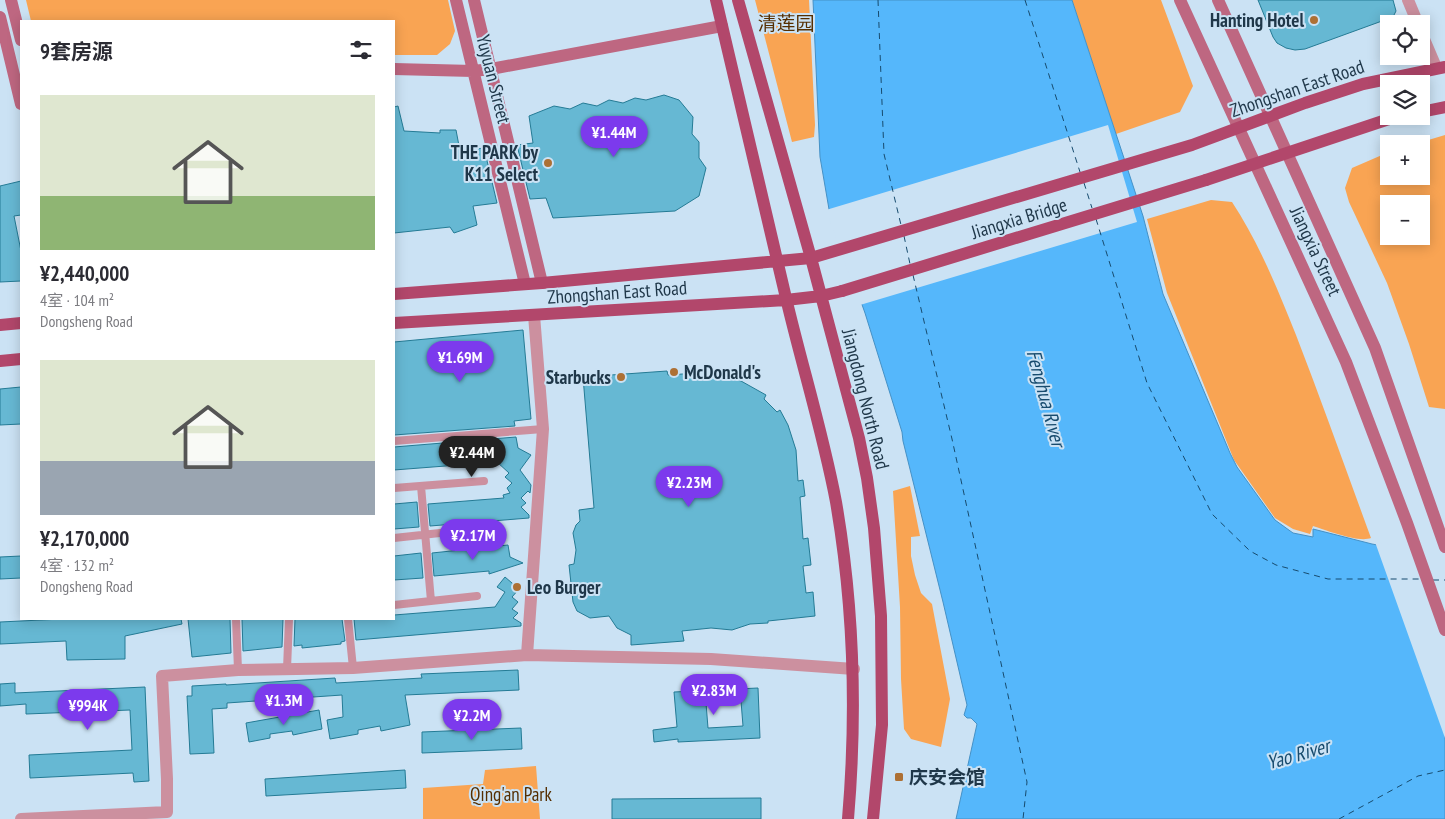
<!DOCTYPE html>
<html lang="zh">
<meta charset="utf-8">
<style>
body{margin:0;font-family:"PT Sans Narrow","Noto Sans SC",sans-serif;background:#f7f7f7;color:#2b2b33;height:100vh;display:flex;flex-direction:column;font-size:19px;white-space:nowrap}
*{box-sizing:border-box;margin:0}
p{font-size:16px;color:#7c7c81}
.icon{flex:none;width:28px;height:28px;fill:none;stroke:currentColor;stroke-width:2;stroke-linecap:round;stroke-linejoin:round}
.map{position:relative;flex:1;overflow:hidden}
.side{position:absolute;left:20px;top:20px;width:375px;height:600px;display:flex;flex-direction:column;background:#fff;border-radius:0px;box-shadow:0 2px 12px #0003}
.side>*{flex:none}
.buttons{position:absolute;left:1380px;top:15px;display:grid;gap:10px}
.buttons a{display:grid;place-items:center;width:50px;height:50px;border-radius:0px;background:#fff;box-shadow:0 2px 12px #0003;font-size:25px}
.price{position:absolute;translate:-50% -42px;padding:0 11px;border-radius:18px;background:#7c3aed;color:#fff;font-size:16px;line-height:32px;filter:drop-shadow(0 1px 2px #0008)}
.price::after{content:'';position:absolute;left:50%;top:30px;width:15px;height:11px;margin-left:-8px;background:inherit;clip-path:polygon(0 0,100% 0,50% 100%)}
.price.current{background:#222;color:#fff}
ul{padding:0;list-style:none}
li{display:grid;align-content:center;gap:10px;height:265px;padding:0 20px}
li span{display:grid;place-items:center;height:155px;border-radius:0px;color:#555}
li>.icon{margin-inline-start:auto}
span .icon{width:90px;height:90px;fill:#fffc;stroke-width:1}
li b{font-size:21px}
h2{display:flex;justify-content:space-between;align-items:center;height:60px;padding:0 20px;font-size:21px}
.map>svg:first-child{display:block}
.green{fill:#f9a453;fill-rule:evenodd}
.water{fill:#55b7fb;stroke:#4591c6}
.pier{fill:#cbe2f4}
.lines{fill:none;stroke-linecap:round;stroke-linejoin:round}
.ferry{stroke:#174b6e;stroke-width:1;stroke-dasharray:6 5;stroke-linecap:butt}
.building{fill:#66b8d3;stroke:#247b95;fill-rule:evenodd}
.lane{stroke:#cc909f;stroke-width:8}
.street{stroke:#cc909f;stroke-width:12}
.secondary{stroke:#be6781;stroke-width:12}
.primary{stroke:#b2476b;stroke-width:12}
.primary-bridge{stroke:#b2476b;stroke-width:12}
.poi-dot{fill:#ad7034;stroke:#cbe2f4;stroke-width:2}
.labels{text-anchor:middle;stroke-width:4;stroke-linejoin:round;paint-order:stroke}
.poi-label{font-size:19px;font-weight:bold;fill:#1f3749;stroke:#cbe2f4;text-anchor:end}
.park-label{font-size:19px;fill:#552e00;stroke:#cbe2f4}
.street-label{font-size:19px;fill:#1f3749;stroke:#cbe2f4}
.water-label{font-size:20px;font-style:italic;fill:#174b6e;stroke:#cbe2f4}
</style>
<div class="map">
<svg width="1445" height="819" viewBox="0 0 1445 819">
<rect width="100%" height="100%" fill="#cbe2f4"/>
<path class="green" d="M 26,0 L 448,0 L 455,31 L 450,44 L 437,55 L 394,55 L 394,21 L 31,21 Z
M 755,0 L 809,0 L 815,125 L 814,137 L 792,142 Z
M 1072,0 L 1161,0 L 1193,86 L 1180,112 L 1116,134 Z
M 1445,135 L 1445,409 L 1429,407 L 1409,344 L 1387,283 L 1349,202 L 1345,188 L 1352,168 L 1389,152 L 1389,176 L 1421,176 L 1421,144 L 1415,144 ZM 1389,204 L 1421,204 L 1421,236 L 1389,236 Z
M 1211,200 L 1232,202 C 1259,243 1278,290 1296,335 C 1322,402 1346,470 1371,538 C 1358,543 1326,530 1313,526 L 1310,534 L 1293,529 L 1275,518 L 1234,460 L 1167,293 L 1147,219 Z
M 910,486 L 920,536 L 911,537 L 911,556 L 915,575 L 921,593 L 932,604 L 950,699 L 941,747 L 911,739 L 904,729 L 901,679 L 900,607 L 893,491 Z
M 536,766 L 540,819 L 423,819 L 423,788 L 483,784 L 485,770 Z"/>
<path class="water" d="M 813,0 L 1072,0 L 1143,216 L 1163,294 L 1230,453 L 1237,467 L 1275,520 L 1293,533 L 1313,537 L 1313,529 L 1372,544 L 1394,548 L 1445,544 L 1445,819 L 956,819 L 977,724 L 971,718 L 967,718 L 964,715 L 967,705 L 943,602 L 903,441 L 902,432 L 865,313 L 830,215 L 820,157 Z"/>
<path class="pier" d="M 1108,125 L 1137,222 L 860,305 L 826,210 Z
M 1375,542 L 1394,545 L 1445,542 L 1445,738 Z"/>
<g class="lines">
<path class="ferry" d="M 878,0 L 884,154 L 901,225
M 1025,0 L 1080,172
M 1084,183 L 1092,208
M 1096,219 L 1147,383 L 1212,514 L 1250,551 L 1276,565 L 1328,579 L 1422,579
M 904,236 L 910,264
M 913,275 L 952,439 L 1027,782 L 1023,819
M 1433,580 L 1445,580
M 1339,819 L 1418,776 L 1445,770"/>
</g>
<path class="building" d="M 1258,0 L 1393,0 L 1396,11 L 1393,17 L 1305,49 L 1295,50 L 1286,48 L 1277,43 L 1273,37 Z
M 664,95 L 679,100 L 693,117 L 692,134 L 699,142 L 699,158 L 706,168 L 699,196 L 675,211 L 553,218 L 546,198 L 530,199 L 517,145 L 533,143 L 529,116 L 554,106 L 570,109 L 583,103 L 597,106 L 609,100 L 623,103 L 635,98 L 646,100 Z
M 398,106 L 404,131 L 440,133 L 440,130 L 456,130 L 460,151 L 484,148 L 497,203 L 473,206 L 477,225 L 454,233 L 450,227 L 394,233 L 394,107 Z
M 21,181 L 21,215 L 14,216 L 21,251 L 21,281 L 0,282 L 0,186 Z
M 523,330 L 531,419 L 514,421 L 515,426 L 394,435 L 394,342 Z
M 667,371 L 668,375 L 697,373 L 697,376 L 713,377 L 716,374 L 741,381 L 766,395 L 764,399 L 777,412 L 780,410 L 788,425 L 796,450 L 798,481 L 803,480 L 805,496 L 800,497 L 803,539 L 808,538 L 811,565 L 803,566 L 806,593 L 813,592 L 815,616 L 768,621 L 768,623 L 750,624 L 732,630 L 711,628 L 682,631 L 684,641 L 631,645 L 631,635 L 617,628 L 609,616 L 590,618 L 577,611 L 573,602 L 569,565 L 574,564 L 576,550 L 573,533 L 576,525 L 580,521 L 579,510 L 594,508 L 583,377 Z
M 21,387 L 21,424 L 0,425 L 0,389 Z
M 516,437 L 518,448 L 531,455 L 520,470 L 531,485 L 530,493 L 528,491 L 521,498 L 526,503 L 521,507 L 529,515 L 529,518 L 430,526 L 428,504 L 504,498 L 503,495 L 510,493 L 507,488 L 512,483 L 505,477 L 509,473 L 497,462 L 394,470 L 394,447 Z
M 417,502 L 419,527 L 394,529 L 394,504 Z
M 508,545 L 510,557 L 523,563 L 489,574 L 489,571 L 434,576 L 432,553 Z
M 421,553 L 423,578 L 394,580 L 394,556 Z
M 21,556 L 21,578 L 0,579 L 0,557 Z
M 505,577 L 519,589 L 512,597 L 518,602 L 512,609 L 518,613 L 513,618 L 521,623 L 521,626 L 356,640 L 354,619 L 394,619 L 394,615 L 495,607 L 505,592 L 497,587 Z
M 62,619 L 181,619 L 182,624 L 125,636 L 125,659 L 67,660 L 66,641 L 0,644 L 0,622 Z
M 188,619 L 230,619 L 231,653 L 192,657 Z
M 242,619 L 283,619 L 282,647 L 243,651 Z
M 295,619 L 342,619 L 345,641 L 341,642 L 341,644 L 302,648 L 302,645 L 294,646 Z
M 518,670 L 519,690 L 405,695 L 410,725 L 381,731 L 380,726 L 358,730 L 358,734 L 330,739 L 327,720 L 343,717 L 342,695 L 227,703 L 227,708 L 212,709 L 214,753 L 190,754 L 187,696 L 192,696 L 192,686 L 226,684 L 226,685 L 335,678 L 336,683 L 422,678 L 421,674 Z
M 15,683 L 15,693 L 145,687 L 149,781 L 134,782 L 133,773 L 30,778 L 29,755 L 132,750 L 130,710 L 26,714 L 26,704 L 0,706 L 0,684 Z
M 758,688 L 760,738 L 678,742 L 678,739 L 654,742 L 653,730 L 677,727 L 674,692 ZM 741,701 L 743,726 L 708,728 L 706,703 Z
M 319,710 L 322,729 L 293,735 L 292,731 L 270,734 L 270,738 L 249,742 L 246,723 Z
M 521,728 L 522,749 L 422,753 L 422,732 Z
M 405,770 L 406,788 L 266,796 L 265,779 Z
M 761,798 L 761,819 L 612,819 L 612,799 Z"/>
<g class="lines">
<path class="lane" d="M 394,441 L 543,429
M 421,486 L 431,601
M 394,488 L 484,481
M 394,538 L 495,527
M 394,605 L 477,596
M 236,619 L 238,670
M 348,619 L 353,668
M 287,669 L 289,619"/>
<path class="street" d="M 1408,0 L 1418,24
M 1421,32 L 1436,67
M 527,655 L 543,429 L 534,315
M 21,819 L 167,812 L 167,779 L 162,676 L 238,670 L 353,668 L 527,655 L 711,659 L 854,669"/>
<path class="secondary" d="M 11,0 L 21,40
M 456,0 L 525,284
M 474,0 L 542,283
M 1180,0 L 1346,362 L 1407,523 L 1445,630
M 1218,0 L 1375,348 L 1445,547
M 0,17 L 21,104
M 394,69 L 473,71 L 491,69 L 722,26"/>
<path class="primary" d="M 716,0 C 739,99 763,199 786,298 C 802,366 823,433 836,502 C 854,607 857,713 848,819
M 738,0 L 811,258 L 859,438 L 867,478 L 874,528 L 881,616 L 882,725 L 873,819
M 1421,112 L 1445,107
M 1206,180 L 1386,120 L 1403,116
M 394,294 L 542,283 L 811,258 L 1192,145 L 1305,103 L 1363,84 L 1445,67
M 394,323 L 786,300 L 821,296 L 842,291
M 0,325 L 21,323
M 0,361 L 21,359"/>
<path class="primary-bridge" d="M 842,291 L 1206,180"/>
</g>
<g class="poi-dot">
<circle cx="1314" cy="20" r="5"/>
<circle cx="548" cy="163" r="5"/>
<circle cx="674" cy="372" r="5"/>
<circle cx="621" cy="377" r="5"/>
<circle cx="517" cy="587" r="5"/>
<rect x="894" y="772" width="10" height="10" rx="2.5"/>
</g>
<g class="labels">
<g class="poi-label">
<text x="1304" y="27">Hanting Hotel</text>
<text x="538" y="159">THE PARK by<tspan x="538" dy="22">K11 Select</tspan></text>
<text x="684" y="379" text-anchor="start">McDonald's</text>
<text x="611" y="384">Starbucks</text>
<text x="527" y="594" text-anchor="start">Leo Burger</text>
<text x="909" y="784" text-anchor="start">庆安会馆</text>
</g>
<g class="park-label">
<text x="786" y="30">清莲园</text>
<text x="511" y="801">Qing'an Park</text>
</g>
<g class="street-label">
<text transform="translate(494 79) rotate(76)" y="7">Yuyuan Street</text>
<text transform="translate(1297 88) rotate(-19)" y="7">Zhongshan East Road</text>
<text transform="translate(1019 218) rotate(-17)" y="7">Jiangxia Bridge</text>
<text transform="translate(1316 251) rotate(65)" y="7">Jiangxia Street</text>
<text transform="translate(617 292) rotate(-4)" y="7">Zhongshan East Road</text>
<text transform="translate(866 399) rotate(76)" y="7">Jiangdong North Road</text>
</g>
<g class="water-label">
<text transform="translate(1046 398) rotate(75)" y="7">Fenghua Rıver</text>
<text transform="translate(1298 754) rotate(-16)" y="7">Yao River</text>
</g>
</g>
</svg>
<div class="buttons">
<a><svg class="icon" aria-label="locate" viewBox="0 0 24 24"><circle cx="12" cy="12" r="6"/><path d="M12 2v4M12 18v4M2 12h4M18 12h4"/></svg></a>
<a><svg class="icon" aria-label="layers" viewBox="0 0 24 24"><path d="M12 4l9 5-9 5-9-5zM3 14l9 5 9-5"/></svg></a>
<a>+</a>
<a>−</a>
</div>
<b class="price" style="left:614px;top:158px">¥1.44M</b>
<b class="price" style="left:460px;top:383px">¥1.69M</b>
<b class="price current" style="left:472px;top:478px">¥2.44M</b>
<b class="price" style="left:689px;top:508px">¥2.23M</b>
<b class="price" style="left:473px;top:561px">¥2.17M</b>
<b class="price" style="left:714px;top:716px">¥2.83M</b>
<b class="price" style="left:284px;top:726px">¥1.3M</b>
<b class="price" style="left:88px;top:731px">¥994K</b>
<b class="price" style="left:472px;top:741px">¥2.2M</b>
<section class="side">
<h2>9套房源<svg class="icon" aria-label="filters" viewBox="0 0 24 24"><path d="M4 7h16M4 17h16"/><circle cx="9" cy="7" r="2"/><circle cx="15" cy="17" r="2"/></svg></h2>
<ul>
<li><span style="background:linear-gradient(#dfe7d0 65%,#8fb573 0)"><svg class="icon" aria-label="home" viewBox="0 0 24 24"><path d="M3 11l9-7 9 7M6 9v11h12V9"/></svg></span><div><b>¥2,440,000</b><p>4室 · 104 m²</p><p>Dongsheng Road</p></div></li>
<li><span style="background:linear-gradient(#dfe7d0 65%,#9aa5b1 0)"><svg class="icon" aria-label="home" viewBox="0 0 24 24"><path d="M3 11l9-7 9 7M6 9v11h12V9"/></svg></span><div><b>¥2,170,000</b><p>4室 · 132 m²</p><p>Dongsheng Road</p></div></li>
</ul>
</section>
</div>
